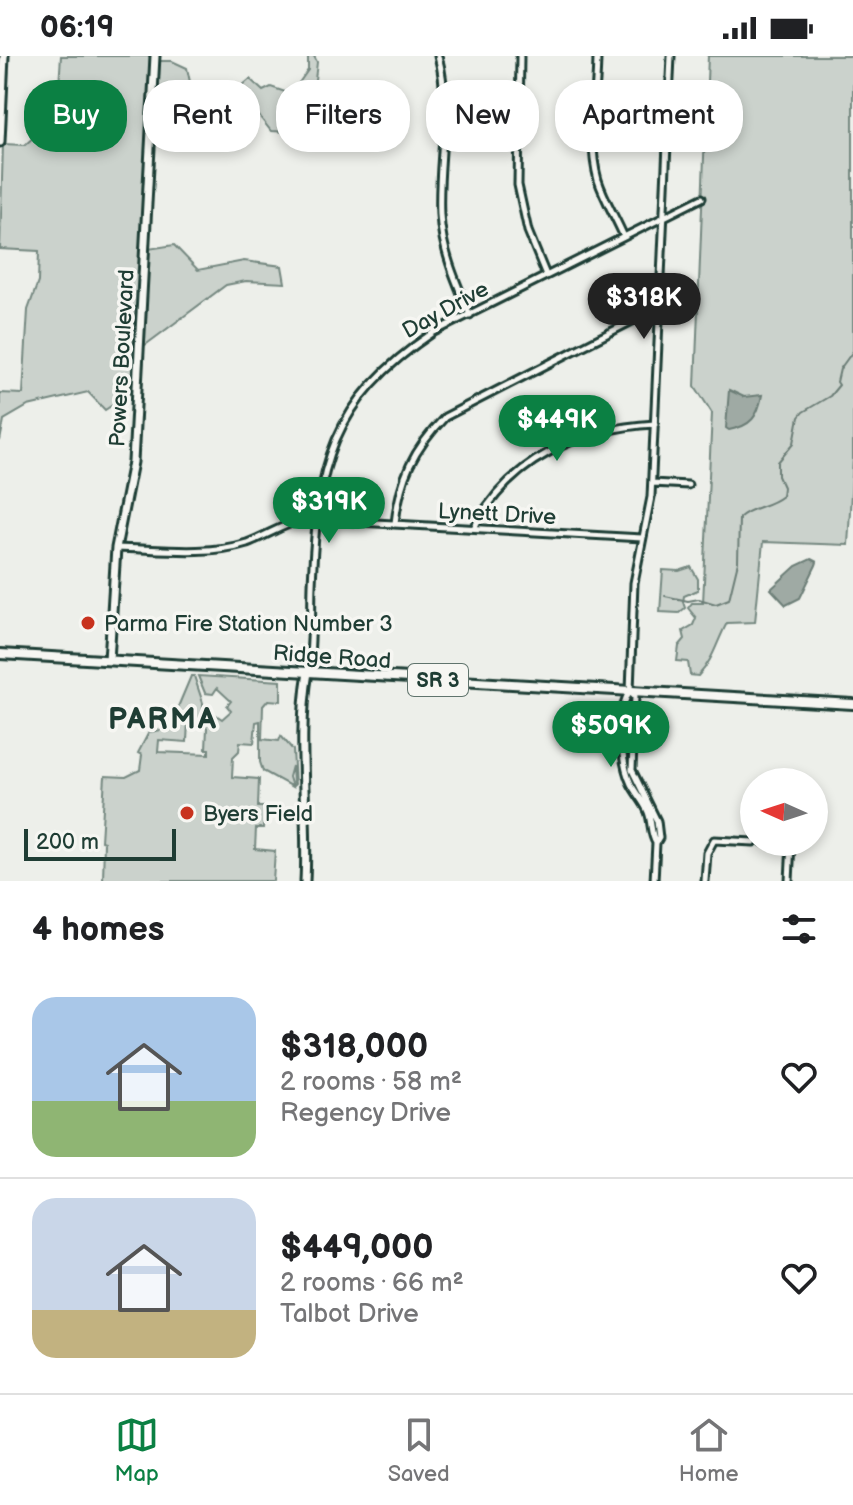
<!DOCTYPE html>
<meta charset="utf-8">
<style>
body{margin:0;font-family:"Balsamiq Sans",sans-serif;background:#f2f2f2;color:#202124;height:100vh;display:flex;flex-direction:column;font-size:30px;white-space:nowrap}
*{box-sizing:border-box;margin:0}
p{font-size:26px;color:#757577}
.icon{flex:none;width:44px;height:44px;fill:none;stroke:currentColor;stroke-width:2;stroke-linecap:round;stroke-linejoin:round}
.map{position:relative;height:825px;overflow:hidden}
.sheet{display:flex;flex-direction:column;background:#fff;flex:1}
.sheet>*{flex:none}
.top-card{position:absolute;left:24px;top:24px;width:806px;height:72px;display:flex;gap:16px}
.needle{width:52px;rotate:273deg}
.buttons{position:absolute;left:740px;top:712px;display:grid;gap:16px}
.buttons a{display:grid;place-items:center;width:88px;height:88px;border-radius:50%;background:#fff;box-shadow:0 4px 12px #0003;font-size:40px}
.scale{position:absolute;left:24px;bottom:20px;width:152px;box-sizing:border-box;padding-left:8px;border:4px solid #1f3d34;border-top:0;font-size:22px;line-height:28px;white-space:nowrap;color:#1f3d34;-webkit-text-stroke:6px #f6f6f2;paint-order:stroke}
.price{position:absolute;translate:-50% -68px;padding:0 18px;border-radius:28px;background:#0b8043;color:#fff;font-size:26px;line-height:52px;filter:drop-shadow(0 2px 4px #0008)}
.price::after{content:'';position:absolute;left:50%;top:48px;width:24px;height:18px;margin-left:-12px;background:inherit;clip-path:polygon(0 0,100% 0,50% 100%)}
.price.active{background:#222;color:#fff}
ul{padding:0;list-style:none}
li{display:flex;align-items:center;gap:24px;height:200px;padding:0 32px}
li+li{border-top:2px solid #e0e0e0}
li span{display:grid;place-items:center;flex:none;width:224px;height:160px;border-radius:24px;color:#555}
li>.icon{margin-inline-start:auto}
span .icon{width:96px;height:96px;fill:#fffc;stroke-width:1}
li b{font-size:34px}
h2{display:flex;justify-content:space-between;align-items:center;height:96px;padding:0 32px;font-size:34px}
.pill{padding:0 28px;border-radius:32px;background:#fff;box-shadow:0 4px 12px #0003;font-size:28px;line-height:72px}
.pill.active{background:#0b8043;color:#fff}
.status{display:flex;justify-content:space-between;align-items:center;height:56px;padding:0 40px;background:#fff;direction:ltr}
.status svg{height:22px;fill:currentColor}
.tab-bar{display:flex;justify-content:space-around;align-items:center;height:112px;border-top:2px solid #e0e0e0;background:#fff;font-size:22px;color:#757577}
.tab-bar a{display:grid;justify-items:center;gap:4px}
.tab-bar .active{color:#0b8043}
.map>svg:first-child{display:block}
.green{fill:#cbd2cc;stroke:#758880;stroke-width:2}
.water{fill:#9faaa4;stroke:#6c7e77;stroke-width:2}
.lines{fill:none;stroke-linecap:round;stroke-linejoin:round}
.stream{stroke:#6c7e77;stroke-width:2}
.street-casing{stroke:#1f3d34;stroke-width:11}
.secondary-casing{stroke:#1f3d34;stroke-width:13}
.primary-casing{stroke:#1f3d34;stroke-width:14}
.street{stroke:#f6f6f2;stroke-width:5}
.secondary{stroke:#f6f6f2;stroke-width:7}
.primary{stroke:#f6f6f2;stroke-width:8}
.poi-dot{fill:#c8321e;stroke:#f6f6f2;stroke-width:3}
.labels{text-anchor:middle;stroke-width:7;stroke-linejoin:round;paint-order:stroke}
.shield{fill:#f6f6f2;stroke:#60746d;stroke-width:2}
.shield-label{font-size:20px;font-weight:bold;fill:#1f3d34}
.street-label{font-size:22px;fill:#1f3d34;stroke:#f6f6f2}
.poi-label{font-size:22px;fill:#1f3d34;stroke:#f6f6f2;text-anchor:start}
.district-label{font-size:30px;font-weight:bold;letter-spacing:2px;fill:#1f3d34;stroke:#f6f6f2}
</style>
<div class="status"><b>06:19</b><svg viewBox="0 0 49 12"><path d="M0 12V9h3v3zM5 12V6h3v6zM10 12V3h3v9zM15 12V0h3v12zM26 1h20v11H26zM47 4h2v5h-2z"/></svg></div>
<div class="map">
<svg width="853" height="825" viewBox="0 0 853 825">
<rect width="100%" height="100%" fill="#edefea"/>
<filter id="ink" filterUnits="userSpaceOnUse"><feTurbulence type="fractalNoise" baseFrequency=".0125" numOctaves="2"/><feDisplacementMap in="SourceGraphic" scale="16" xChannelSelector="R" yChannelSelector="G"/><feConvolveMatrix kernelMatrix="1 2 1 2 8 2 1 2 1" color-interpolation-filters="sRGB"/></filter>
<g filter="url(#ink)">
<path class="green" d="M 61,0 L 150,0 L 137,284 L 129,338 L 105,354 L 88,336 L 28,350 L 4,364 L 0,385 L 0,337 L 23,338 L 28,254 L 38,226 L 39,195 L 0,193 L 3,88 L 25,89 L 57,60 Z
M 308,0 L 314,0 L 317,6 L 309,77 L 271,75 L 255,55 L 155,52 L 157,5 L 172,5 L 187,12 L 190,26 L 214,54 L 250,23 L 263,35 L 271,31 L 291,38 L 308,14 Z
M 708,0 L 853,0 L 853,402 L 848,489 L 763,486 L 755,566 L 727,567 C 717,585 713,605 698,620 L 690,619 L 688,606 L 677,605 L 679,590 L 685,583 L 683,575 L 693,569 L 696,562 L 688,552 L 692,547 L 703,547 L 712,357 L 695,330 Z
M 174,189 L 198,214 L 244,205 L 282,210 L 285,227 L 246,225 L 226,229 L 144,290 L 148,193 Z
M 691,511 L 698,523 L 698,534 L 684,540 L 683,546 L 685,552 L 679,557 L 660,556 L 663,514 L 679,515 Z
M 191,620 L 194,620 L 203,647 L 203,661 L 200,665 L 188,664 L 187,686 L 159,684 L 158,696 L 209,698 L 209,693 L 206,693 L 207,672 L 205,668 L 207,663 L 214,663 L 216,659 L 222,663 L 231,655 L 227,650 L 231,645 L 217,632 L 213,638 L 205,637 L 198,620 L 281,625 L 281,645 L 268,644 L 263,650 L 262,683 L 279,685 L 281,680 L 293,694 L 295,728 L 293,730 L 292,710 L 289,721 L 292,731 L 263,715 L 260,706 L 260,665 L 256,666 L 254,687 L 240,686 L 239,695 L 233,701 L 232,721 L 259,723 L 258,751 L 264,751 L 263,772 L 256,772 L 255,793 L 275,795 L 273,825 L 103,825 L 104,786 L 101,785 L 105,720 L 126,721 L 140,714 L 142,699 L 138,697 L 149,676 L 167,673 L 177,661 L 175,658 Z"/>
<path class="water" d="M 729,334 L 744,341 L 762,339 C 758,361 751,370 729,374 L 726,372 Z
M 811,503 L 817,506 L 816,509 L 800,542 L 786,549 L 771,533 L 796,510 Z"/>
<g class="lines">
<path class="stream" d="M 665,540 L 688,545 L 699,543 L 716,548 L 729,543 L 738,506 L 739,462 C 751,450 767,452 782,440 L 783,431 L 778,420 L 778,406 L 794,387 L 799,361 L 803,356 L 830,340 L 839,329 L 837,326 L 840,313 L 853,295"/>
<defs>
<path id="street" d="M 438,0 C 452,51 437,107 440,159 C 442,195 456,226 470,259
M 520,0 L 518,129 L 528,175 L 546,219
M 597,0 C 597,40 587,85 598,124 C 604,143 616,162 624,181
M 652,427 L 688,429
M 395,467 C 400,422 413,394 445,361 L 638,262 L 660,254
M 474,472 C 510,403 580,372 655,368
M 116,492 C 159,493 205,500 247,487 C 266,480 284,468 304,463 L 642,482
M 308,615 C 313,587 311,558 312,529 C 317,410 330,346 434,276 L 702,142
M 630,635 C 616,654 621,707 631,728 C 636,738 644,746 648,756 C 652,766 650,777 656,787
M 763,786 L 791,787 L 789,825
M 654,825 L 656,787 L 659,782 L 657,765 L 632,714 L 635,640 L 630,635 L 634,527 L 651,441 L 671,0
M 705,825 L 707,797 L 714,784 L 754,786"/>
<path id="secondary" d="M 0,86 L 4,0
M 109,604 L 116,492 L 133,406 L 155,0
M 305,825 C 309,755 296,686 308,616"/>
<path id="primary" d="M 0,598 L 853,648"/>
</defs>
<use href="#street" class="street-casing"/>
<use href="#secondary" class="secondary-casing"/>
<use href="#primary" class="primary-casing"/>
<use href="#street" class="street"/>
<use href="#secondary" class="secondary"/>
<use href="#primary" class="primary"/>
</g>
</g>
<g class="poi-dot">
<circle cx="88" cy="567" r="8"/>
<circle cx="187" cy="757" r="8"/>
</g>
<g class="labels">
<rect class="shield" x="408" y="608" width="60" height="32" rx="6"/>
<g class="shield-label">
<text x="438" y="631">SR 3</text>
</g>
<g class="street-label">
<text transform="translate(445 253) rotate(-29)" y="8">Day Drive</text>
<text transform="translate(121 302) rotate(-87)" y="8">Powers Boulevard</text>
<text transform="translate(497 457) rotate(3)" y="8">Lynett Drive</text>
<text transform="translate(332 600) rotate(4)" y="8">Ridge Road</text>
</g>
<g class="poi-label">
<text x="104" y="575">Parma Fire Station Number 3</text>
<text x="203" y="765">Byers Field</text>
</g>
<g class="district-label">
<text x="163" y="673">PARMA</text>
</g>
</g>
</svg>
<div class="buttons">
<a><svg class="needle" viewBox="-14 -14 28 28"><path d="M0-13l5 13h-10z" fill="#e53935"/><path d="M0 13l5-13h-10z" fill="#757577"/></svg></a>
</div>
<div class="scale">200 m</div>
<b class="price active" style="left:644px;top:285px">$318K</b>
<b class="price" style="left:557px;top:407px">$449K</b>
<b class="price" style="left:329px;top:489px">$319K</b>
<b class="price" style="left:611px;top:713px">$509K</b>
<div class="top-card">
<a class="pill active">Buy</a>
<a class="pill">Rent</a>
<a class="pill">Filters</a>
<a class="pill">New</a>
<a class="pill">Apartment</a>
</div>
</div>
<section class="sheet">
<h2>4 homes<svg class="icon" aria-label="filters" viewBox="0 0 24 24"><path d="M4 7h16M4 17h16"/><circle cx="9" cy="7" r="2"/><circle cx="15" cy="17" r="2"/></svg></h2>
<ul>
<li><span style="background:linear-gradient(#a9c7e8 65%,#8fb573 0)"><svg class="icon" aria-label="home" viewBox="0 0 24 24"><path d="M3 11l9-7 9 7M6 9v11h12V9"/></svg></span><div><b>$318,000</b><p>2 rooms · 58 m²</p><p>Regency Drive</p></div><svg class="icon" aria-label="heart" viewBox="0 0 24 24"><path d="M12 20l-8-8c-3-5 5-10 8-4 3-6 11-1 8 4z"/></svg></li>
<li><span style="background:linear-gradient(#c9d6e8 70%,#c2b280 0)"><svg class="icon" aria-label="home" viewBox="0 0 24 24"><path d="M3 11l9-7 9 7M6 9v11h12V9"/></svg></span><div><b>$449,000</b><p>2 rooms · 66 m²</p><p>Talbot Drive</p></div><svg class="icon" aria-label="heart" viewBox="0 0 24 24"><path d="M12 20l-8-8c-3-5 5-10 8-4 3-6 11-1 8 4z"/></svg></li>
</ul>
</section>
<nav class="tab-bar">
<a class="active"><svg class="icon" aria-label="map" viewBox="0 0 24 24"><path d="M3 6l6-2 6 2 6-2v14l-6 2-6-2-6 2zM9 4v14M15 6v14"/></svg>Map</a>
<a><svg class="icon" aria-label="saved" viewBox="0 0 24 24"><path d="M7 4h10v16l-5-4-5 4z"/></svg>Saved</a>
<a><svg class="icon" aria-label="home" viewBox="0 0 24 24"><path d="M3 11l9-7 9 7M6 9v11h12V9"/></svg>Home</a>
</nav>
